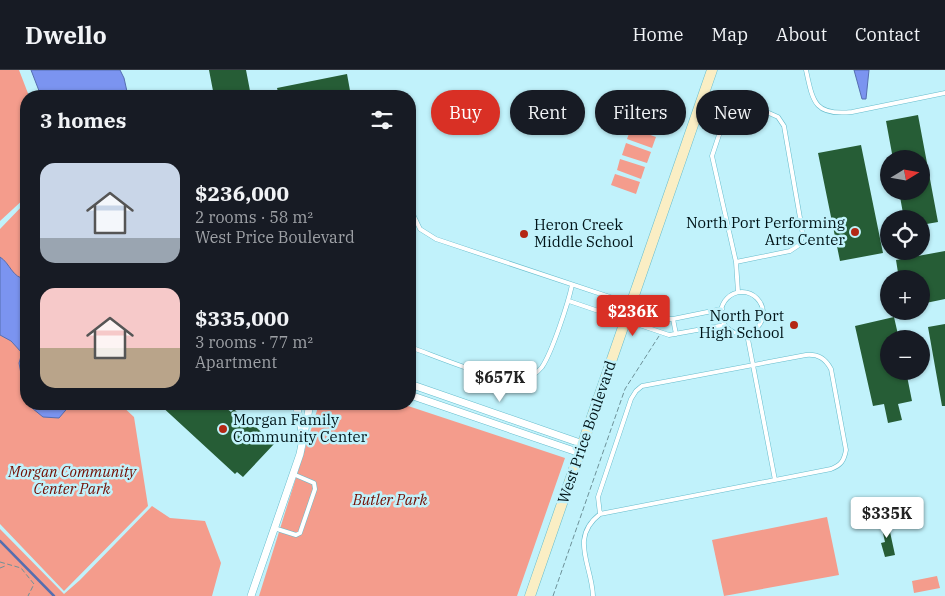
<!DOCTYPE html>
<meta charset="utf-8">
<style>
body{margin:0;font-family:"IBM Plex Serif",serif;background:#20242c;color:#f1f3f6;height:100vh;display:flex;flex-direction:column;font-size:19px;white-space:nowrap}
*{box-sizing:border-box;margin:0}
p{font-size:16px;color:#9ea1a6}
.icon{flex:none;width:28px;height:28px;fill:none;stroke:currentColor;stroke-width:2;stroke-linecap:round;stroke-linejoin:round}
.map{position:relative;flex:1;overflow:hidden}
.panel{position:absolute;left:20px;top:20px;width:396px;height:320px;display:flex;flex-direction:column;background:#171b24;border-radius:20px;box-shadow:0 1px 4px #0004}
.panel>*{flex:none}
.guide{position:absolute;left:431px;top:20px;width:439px;height:45px;display:flex;gap:10px}
.needle{width:32px;rotate:79deg}
.controls{position:absolute;left:880px;top:80px;display:grid;gap:10px}
.controls a{display:grid;place-items:center;width:50px;height:50px;border-radius:50%;background:#171b24;box-shadow:0 1px 4px #0004;font-size:25px}
.price{position:absolute;translate:-50% -42px;padding:0 11px;border-radius:5px;background:#fff;color:#222;font-size:16px;line-height:32px;filter:drop-shadow(0 1px 2px #0008)}
.price::after{content:'';position:absolute;left:50%;top:30px;width:15px;height:11px;margin-left:-8px;background:inherit;clip-path:polygon(0 0,100% 0,50% 100%)}
.price.on{background:#d93025;color:#fff}
ul{padding:0;list-style:none}
li{display:flex;align-items:center;gap:15px;height:125px;padding:0 20px}
li span{display:grid;place-items:center;flex:none;width:140px;height:100px;border-radius:15px;color:#555}
li>.icon{margin-inline-start:auto}
span .icon{width:60px;height:60px;fill:#fffc;stroke-width:1}
li b{font-size:21px}
h2{display:flex;justify-content:space-between;align-items:center;height:60px;padding:0 20px;font-size:21px}
.pill{padding:0 18px;border-radius:22px;background:#171b24;box-shadow:0 1px 4px #0004;font-size:18px;line-height:45px}
.pill.on{background:#d93025;color:#fff}
header{display:flex;align-items:center;gap:30px;box-sizing:border-box;height:70px;padding:0 25px;background:#171b24;border-bottom:1px solid #363941}
header strong{font-size:24px}
nav{display:flex;gap:28px;margin-inline-start:auto;font-size:18px}
.map>svg:first-child{display:block}
.green{fill:#f49c8c}
.water{fill:#7b94f0;stroke:#566eaf}
.lines{fill:none;stroke-linecap:round;stroke-linejoin:round}
.stream{stroke:#566eaf;stroke-width:2.5}
.building{fill:#265d36}
.lane-casing{stroke:#66bccc;stroke-width:5}
.street-casing{stroke:#66bccc;stroke-width:8}
.secondary-casing{stroke:#66bccc;stroke-width:11}
.path{stroke:#6d9198;stroke-width:1;stroke-dasharray:5 2.5;stroke-linecap:butt}
.lane{stroke:#fff;stroke-width:4}
.street{stroke:#fff;stroke-width:7}
.secondary{stroke:#faeec4;stroke-width:10}
.poi-dot{fill:#b42715;stroke:#c1f2fb;stroke-width:2}
.labels{text-anchor:middle;stroke-width:5;stroke-linejoin:round;paint-order:stroke}
.poi-label{font-size:15px;fill:#001418;stroke:#c1f2fb;text-anchor:end}
.street-label{font-size:15px;fill:#001418;stroke:#c1f2fb}
.park-label{font-size:15px;font-style:italic;fill:#730f04;stroke:#c1f2fb}
</style>
<header>
<strong>Dwello</strong>
<nav><a>Home</a><a>Map</a><a>About</a><a>Contact</a></nav>
</header>
<div class="map">
<svg width="945" height="526" viewBox="0 0 945 526">
<rect width="100%" height="100%" fill="#c1f2fb"/>
<path class="green" d="M 0,0 L 19,0 L 29,26 L 26,26 L 26,127 L 0,151 Z
M 642,28 L 667,36 L 663,48 L 638,39 Z
M 636,43 L 661,52 L 657,63 L 633,54 Z
M 631,58 L 656,67 L 652,78 L 627,69 Z
M 626,73 L 651,82 L 647,93 L 622,85 Z
M 620,89 L 645,97 L 641,109 L 617,100 Z
M 615,104 L 640,112 L 636,124 L 611,115 Z
M 26,132 L 26,334 L 120,334 L 134,347 L 148,436 L 64,521 L 0,454 L 0,159 Z
M 319,334 L 402,334 L 565,388 L 517,526 L 259,526 Z
M 152,436 L 170,448 L 205,451 L 221,493 L 212,526 L 0,526 L 0,459 L 64,524 L 80,510 Z
M 827,447 L 839,505 L 724,526 L 712,470 Z
M 937,506 L 940,518 L 914,523 L 912,511 Z"/>
<path class="water" d="M 31,0 L 120,0 L 124,8 L 128,26 L 41,26 Z
M 854,0 L 869,0 L 866,29 L 862,29 Z
M 0,187 C 10,193 12,208 26,209 L 26,331 L 19,293 L 22,283 L 11,271 L 0,265 Z
M 27,334 L 71,334 L 59,348 L 43,347 Z"/>
<g class="lines">
<path class="stream" d="M 0,471 L 54,526"/>
</g>
<path class="building" d="M 209,0 L 246,0 L 251,26 L 214,26 Z
M 347,4 L 351,26 L 279,26 L 277,18 Z
M 918,45 L 938,152 L 921,155 L 921,149 L 904,149 L 899,121 L 921,121 L 921,89 L 893,89 L 886,51 Z
M 861,75 L 883,183 L 840,191 L 818,83 Z
M 945,181 L 945,229 L 921,234 L 921,209 L 899,209 L 896,190 Z
M 894,247 L 899,269 L 889,269 L 889,301 L 906,301 L 912,331 L 898,334 L 902,350 L 888,353 L 884,334 L 873,336 L 855,256 Z
M 945,254 L 945,336 L 942,336 L 928,257 Z
M 159,334 L 221,334 L 231,342 L 234,339 L 240,345 L 241,343 L 274,374 L 243,407 L 237,402 L 235,404 Z
M 887,448 L 895,485 L 885,487 L 881,473 L 885,472 L 880,450 Z"/>
<g class="lines">
<defs>
<path id="lane" d="M 806,0 C 813,33 815,46 852,42 L 945,23
M 410,138 L 420,159 L 436,169 L 631,234 L 666,249 L 673,249 L 722,239
M 736,192 L 712,86 L 720,62 L 726,53 L 732,48 L 761,43 L 769,43 L 778,47 L 784,56 L 803,165 L 799,175 L 790,181 L 736,192 L 738,222
M721 243a21 21 0 1 1 42 0a21 21 0 1 1-42 0Z
M 569,231 L 669,265 L 725,255
M 673,249 L 676,264
M 747,264 L 775,410
M 410,277 C 431,284 506,316 523,310 C 530,308 537,303 542,297 C 552,282 568,234 572,215
M 274,458 L 296,465 L 300,463 L 315,419 L 314,413 L 293,404
M 593,526 C 592,495 569,468 600,444 L 831,399 C 841,395 844,391 846,380 L 831,299 C 825,288 818,284 806,285 L 642,316 L 636,321 L 631,329 L 598,427 L 600,444"/>
<path id="street" d="M 410,314 L 583,374
M 410,325 L 580,383
M 296,334 L 303,366
M 251,526 L 300,384 L 310,334"/>
<path id="secondary" d="M 530,526 L 712,0"/>
</defs>
<use href="#lane" class="lane-casing"/>
<use href="#street" class="street-casing"/>
<use href="#secondary" class="secondary-casing"/>
<path class="path" d="M 0,492 L 21,498 L 34,514 L 28,526
M 0,498 L 5,496
M 553,526 L 625,319 L 659,266"/>
<use href="#lane" class="lane"/>
<use href="#street" class="street"/>
<use href="#secondary" class="secondary"/>
</g>
<g class="poi-dot">
<circle cx="855" cy="162" r="5"/>
<circle cx="524" cy="164" r="5"/>
<circle cx="794" cy="255" r="5"/>
<circle cx="223" cy="359" r="5"/>
</g>
<g class="labels">
<g class="poi-label">
<text x="845" y="158">North Port Performing<tspan x="845" dy="17">Arts Center</tspan></text>
<text x="534" y="160" text-anchor="start">Heron Creek<tspan x="534" dy="17">Middle School</tspan></text>
<text x="784" y="251">North Port<tspan x="784" dy="17">High School</tspan></text>
<text x="233" y="355" text-anchor="start">Morgan Family<tspan x="233" dy="17">Community Center</tspan></text>
</g>
<g class="street-label">
<text transform="translate(587 362) rotate(-71)" y="5">West Price Boulevard</text>
</g>
<g class="park-label">
<text x="72" y="407">Morgan Community<tspan x="72" dy="17">Center Park</tspan></text>
<text x="390" y="435">Butler Park</text>
</g>
</g>
</svg>
<div class="controls">
<a><svg class="needle" viewBox="-14 -14 28 28"><path d="M0-13l5 13h-10z" fill="#e53935"/><path d="M0 13l5-13h-10z" fill="#9ea1a6"/></svg></a>
<a><svg class="icon" aria-label="locate" viewBox="0 0 24 24"><circle cx="12" cy="12" r="6"/><path d="M12 2v4M12 18v4M2 12h4M18 12h4"/></svg></a>
<a>+</a>
<a>−</a>
</div>
<b class="price on" style="left:633px;top:267px">$236K</b>
<b class="price" style="left:500px;top:333px">$657K</b>
<b class="price" style="left:887px;top:469px">$335K</b>
<div class="guide">
<a class="pill on">Buy</a>
<a class="pill">Rent</a>
<a class="pill">Filters</a>
<a class="pill">New</a>
</div>
<section class="panel">
<h2>3 homes<svg class="icon" aria-label="filters" viewBox="0 0 24 24"><path d="M4 7h16M4 17h16"/><circle cx="9" cy="7" r="2"/><circle cx="15" cy="17" r="2"/></svg></h2>
<ul>
<li><span style="background:linear-gradient(#c9d6e8 75%,#9aa5b1 0)"><svg class="icon" aria-label="home" viewBox="0 0 24 24"><path d="M3 11l9-7 9 7M6 9v11h12V9"/></svg></span><div><b>$236,000</b><p>2 rooms · 58 m²</p><p>West Price Boulevard</p></div></li>
<li><span style="background:linear-gradient(#f6c9c9 60%,#b9a48a 0)"><svg class="icon" aria-label="home" viewBox="0 0 24 24"><path d="M3 11l9-7 9 7M6 9v11h12V9"/></svg></span><div><b>$335,000</b><p>3 rooms · 77 m²</p><p>Apartment</p></div></li>
</ul>
</section>
</div>
